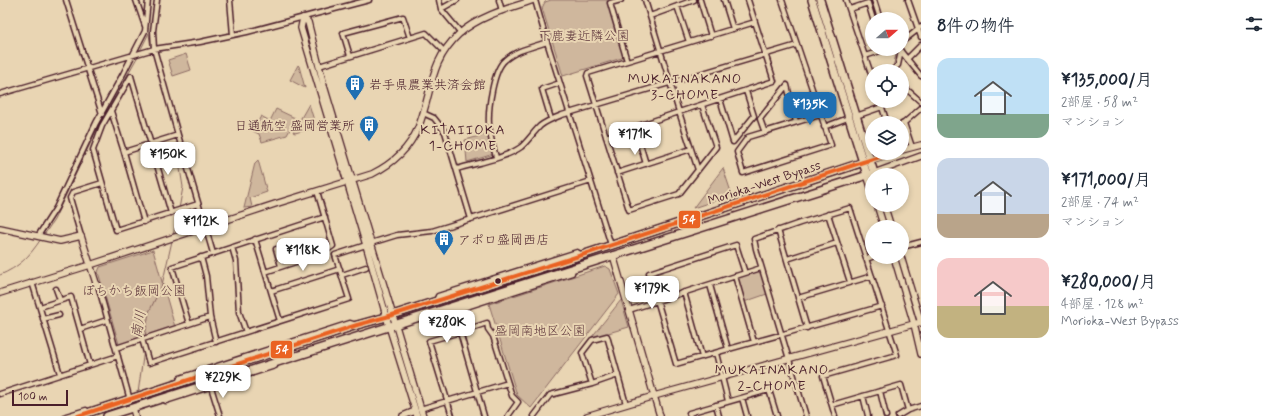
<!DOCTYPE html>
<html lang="ja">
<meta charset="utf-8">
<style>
body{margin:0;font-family:Mynerve,"Klee One",sans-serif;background:#f6f6f7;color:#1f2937;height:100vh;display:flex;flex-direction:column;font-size:15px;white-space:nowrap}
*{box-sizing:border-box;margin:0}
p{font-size:13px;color:#747a83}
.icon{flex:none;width:22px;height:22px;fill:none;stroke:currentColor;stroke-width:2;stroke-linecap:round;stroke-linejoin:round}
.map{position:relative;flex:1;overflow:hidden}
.sheet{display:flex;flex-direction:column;background:#fff;width:360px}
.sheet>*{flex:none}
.needle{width:26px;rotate:70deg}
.buttons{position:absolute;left:865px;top:12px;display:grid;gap:8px}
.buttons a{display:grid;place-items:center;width:44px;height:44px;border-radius:50%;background:#fff;box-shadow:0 2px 6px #0003;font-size:20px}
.scale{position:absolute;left:12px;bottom:10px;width:56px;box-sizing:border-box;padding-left:4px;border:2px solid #4a1f2b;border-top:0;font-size:11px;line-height:14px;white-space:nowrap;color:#4a1f2b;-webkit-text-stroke:3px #e9d5b3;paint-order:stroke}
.price{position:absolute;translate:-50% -34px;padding:0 9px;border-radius:8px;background:#fff;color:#222;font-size:13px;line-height:26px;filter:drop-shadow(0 1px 2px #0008)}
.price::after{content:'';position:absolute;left:50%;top:24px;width:12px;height:9px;margin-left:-6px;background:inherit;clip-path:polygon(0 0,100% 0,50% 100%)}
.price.current{background:#1f6fb2;color:#fff}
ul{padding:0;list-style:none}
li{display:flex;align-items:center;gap:12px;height:100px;padding:0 16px}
li span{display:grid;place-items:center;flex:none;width:112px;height:80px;border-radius:12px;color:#555}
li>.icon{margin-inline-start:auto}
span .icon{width:48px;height:48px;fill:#fffc;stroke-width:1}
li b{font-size:17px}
h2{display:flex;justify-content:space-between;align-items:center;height:48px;padding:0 16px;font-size:17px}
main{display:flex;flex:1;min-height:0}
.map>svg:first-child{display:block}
.green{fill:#cfb79d;stroke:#8c6b64}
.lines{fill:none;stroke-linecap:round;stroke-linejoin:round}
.stream{stroke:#85625d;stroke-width:1}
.street-casing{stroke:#4a1f2b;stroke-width:7}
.secondary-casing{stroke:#4a1f2b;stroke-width:8}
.highway-casing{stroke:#4a1f2b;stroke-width:10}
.street{stroke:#e9d5b3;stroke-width:4}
.secondary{stroke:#e9d5b3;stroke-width:5.5}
.highway{stroke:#e9d5b3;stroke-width:7}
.bus-1-casing{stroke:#e9d5b3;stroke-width:7}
.bus-1{stroke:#ea6222;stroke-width:4}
.bus-dot{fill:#4a1f2b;stroke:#e9d5b3;stroke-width:1.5}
.labels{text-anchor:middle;stroke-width:4;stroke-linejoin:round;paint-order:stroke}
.park-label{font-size:13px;fill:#5e363c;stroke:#e9d5b3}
.poi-label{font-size:13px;fill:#4a1f2b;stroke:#e9d5b3;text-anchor:start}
.street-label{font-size:13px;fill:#4a1f2b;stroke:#e9d5b3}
.neighbourhood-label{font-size:14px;letter-spacing:1px;fill:#4a1f2b;stroke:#e9d5b3}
.water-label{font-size:14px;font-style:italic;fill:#623b40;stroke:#e9d5b3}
.line-badge{stroke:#e9d5b3;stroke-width:1.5}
.badge-label{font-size:11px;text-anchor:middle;font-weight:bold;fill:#fff}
</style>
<main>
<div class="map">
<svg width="921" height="416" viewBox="0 0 921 416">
<rect width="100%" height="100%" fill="#e9d5b3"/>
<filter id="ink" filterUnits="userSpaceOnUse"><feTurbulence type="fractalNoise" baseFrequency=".025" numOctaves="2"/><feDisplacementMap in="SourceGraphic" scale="8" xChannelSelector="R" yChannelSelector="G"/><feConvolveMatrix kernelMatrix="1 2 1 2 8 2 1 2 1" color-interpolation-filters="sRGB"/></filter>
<g filter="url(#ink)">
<path class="green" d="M 551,0 L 607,0 L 625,57 L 563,76 L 542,8 L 545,2 Z
M 186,54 L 191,70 L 173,76 L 168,60 Z
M 298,65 L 299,66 L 305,88 L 290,80 Z
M 309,104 L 316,127 L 295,133 L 293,132 Z
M 276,109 L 295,118 L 295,120 L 287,135 L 262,142 L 259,134 L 253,131 L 261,116 L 270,121 Z
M 487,134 L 494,154 L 467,162 L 465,140 Z
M 258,160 L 267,192 L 250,198 L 252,207 L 244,208 L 255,163 Z
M 723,168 L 732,195 L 693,208 Z
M 153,250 L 175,327 L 120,345 L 119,344 L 98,272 L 100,267 Z
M 605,266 L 610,269 L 619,294 L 531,408 L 517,395 L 489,304 Z
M 758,270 L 760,271 L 767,294 L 744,302 L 737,277 Z
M 621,300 L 629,327 L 591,338 Z"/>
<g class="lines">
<path class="stream" d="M 870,0 L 876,19
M 149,34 L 151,48
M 140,51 L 149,33
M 153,53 L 160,79
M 893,68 L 896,54 L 894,49
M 902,81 L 921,98
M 179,144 L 181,152 L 178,156 L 183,187 L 179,209
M 44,235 L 54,220 L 98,127 L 138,56
M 173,236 L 178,212
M 0,275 C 19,267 29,257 41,239
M 145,337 L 149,312 L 162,285 L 172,241
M 138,393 L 144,350"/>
<defs>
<path id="street" d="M 66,0 L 102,114
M 136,0 L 145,26
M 157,0 L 153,31 L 154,49 L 178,135 L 213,253
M 230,0 L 233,35
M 439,0 L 441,9 L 461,33
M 499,0 L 502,11
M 621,0 L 610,3 L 627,61
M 645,0 L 679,112 L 774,81 L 748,0
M 700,0 L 711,36
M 724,0 L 733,29
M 782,0 L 831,145 L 743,173 L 737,152 L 748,137 L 820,115
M 846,0 L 872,77
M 874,0 L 880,19
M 908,0 L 921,37
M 677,6 L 689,42
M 441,9 L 457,0
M 850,9 L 868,3 L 873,19
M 650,16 L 694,0
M 547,42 L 611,245
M 902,42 L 921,27
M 899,49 L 921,76
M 350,56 L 343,33 L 403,17 L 410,38
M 865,56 L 886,49
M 907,59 L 921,45
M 319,66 L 426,33 L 444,51
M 892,71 L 898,65 L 901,51
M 131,76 L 102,126 L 93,150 L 116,230 L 198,204
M 131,76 L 171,213
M 902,85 L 921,102
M 0,94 L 154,49 L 200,42 L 247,32 L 369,0
M 720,99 L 733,142 L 754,116 L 746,91
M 880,101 L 887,123
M 702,105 L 716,147 L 679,194 L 629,210 L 587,76 L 588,73 L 755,22
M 111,111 L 124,152
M 423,113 L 434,118 L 445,132 L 471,219 L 591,181
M 856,116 L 882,107
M 551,119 L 542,89 L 560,83
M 904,123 L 921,108
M 902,124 L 904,123 L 912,147
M 824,127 L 848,118
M 765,133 L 760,119 L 787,85 L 796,122
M 606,137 L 679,112 L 698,170
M 640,144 L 646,164
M 496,157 C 493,147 490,136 489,124 C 488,109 493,70 505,60 C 516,50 533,47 547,42 L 535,0
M 457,169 C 476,163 504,159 521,147 C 528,141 533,133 540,126 C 546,121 554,118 562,115 L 797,45
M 617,173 L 691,149
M 828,214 L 850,282
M 144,222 L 124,152 L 178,135
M 778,230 L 807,328
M 38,236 L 56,208 L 96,123 L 123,74 L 145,31 L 148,0
M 81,236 L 70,198 L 73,192 L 102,183
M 255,239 L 280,321
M 371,243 L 397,235 L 432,231 L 471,219
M 232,247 L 236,261 L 239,312 L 246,332
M 902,247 L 921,242
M 276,249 L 281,266
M 201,257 L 206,276 L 210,317 L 216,342
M 787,259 L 837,243
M 866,259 L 872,257
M 265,272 L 323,253 L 333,246 L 317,191
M 745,273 L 736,245 L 649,273 L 676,364 C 745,344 814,326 882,306
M 342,275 L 366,267
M 735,276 L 754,342
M 32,282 L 60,374
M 98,285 L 130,400
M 710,285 L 728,349
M 56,289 L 60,300
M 271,291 L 340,269
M 684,292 L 702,357
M 798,298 L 872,276
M 436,301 L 438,296 L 577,252 L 582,255
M 40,307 L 71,297 L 80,329
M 629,310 L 761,268
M 424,316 L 429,319 L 572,273 L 573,268
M 43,319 L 59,315
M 189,324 L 172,267 L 325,217
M 460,332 L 487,323 L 488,329 L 493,336 L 512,396 L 518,402 L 508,416
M 142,339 L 149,363 L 349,299 L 335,255 L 366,245
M 116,348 L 210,317
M 716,353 L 728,401
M 90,365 L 80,329 L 107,320
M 618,375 L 592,384 L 582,353 L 592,340 L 607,336 L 626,404
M 178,383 L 180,378 L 350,323 L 356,325
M 211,387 L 220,416
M 880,391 L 886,416
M 0,394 L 118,356
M 863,396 L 868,416
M 742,398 L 747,416
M 162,399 L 166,401 L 275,366
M 716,405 L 719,416
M 832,405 L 901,385 L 908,410
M 420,409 L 508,383
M 66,416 L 86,410
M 452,416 L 429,341 L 460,332 L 484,416
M 534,416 L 550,395 L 592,384
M 690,416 L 689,413 L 769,390 L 777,416
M 806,416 L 756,249 L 754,239 L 800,223 L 850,208 L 897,355 L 823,376 L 835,416
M 898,416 L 908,410 L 921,406"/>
<path id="secondary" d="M 303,18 L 308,22 L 324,86 L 423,416
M 303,18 L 301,28 L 366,245 L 389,326 L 417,416
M 902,150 L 921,145
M 870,160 L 893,153
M 867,175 L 872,190
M 875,175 L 874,173 L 921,156
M 877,205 L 884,227
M 884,205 L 891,227
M 0,228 L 60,241 L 81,236 L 96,283 L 98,285
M 613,255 L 654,396 L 921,322
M 894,257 L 914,324 L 921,354
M 901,257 L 921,323
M 0,293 L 90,265 L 275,204 L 372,174 C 392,164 409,149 418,128 C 433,92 428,63 459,34 C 479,16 509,8 534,0
M 133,408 L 135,416
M 403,416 L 415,411
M 587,416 L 654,396 L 660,416"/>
<path id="highway" d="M 812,0 L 867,175
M 78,416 L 357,325 L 386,317 L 582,255 L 870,160
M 107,416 L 874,173 L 820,0"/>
</defs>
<use href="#street" class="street-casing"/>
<use href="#secondary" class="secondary-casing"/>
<use href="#highway" class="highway-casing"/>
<use href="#street" class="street"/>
<use href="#secondary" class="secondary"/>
<use href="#highway" class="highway"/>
<defs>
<path id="bus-1" d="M 78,416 L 357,325 L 386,317 L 582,255 L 863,162 L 893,153"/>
</defs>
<use href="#bus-1" class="bus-1-casing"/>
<use href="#bus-1" class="bus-1"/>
</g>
</g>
<defs>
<symbol id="building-pin" viewBox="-11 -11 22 30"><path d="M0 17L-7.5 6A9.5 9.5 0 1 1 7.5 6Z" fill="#1f6fb2" stroke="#e9d5b3"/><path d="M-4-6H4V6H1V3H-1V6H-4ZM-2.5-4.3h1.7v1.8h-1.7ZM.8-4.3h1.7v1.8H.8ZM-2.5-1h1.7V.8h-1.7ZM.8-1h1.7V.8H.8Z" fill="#fff"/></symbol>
</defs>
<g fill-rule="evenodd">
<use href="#building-pin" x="344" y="73" width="22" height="30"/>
<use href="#building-pin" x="358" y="114" width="22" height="30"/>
<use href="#building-pin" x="433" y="228" width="22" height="30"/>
</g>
<circle class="bus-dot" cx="498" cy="281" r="3.5"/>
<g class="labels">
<g class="park-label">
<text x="584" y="40">下鹿妻近隣公園</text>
<text x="134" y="295">ぼちかち飯岡公園</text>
<text x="540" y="335">盛岡南地区公園</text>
</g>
<g class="poi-label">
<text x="369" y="89">岩手県農業共済会館</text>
<text x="355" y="130" text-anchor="end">日通航空 盛岡営業所</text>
<text x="458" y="244">アポロ盛岡西店</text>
</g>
<g class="street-label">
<text transform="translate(764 182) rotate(-18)" y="5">Morioka-West Bypass</text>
</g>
<g class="neighbourhood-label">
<text x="685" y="83">MUKAINAKANO<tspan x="685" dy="16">3-CHOME</tspan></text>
<text x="463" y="134">KITAIIOKA<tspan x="463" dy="16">1-CHOME</tspan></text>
<text x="772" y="374">MUKAINAKANO<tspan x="772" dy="16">2-CHOME</tspan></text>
</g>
<g class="water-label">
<text transform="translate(138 324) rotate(-80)" y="5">南川</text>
</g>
</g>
<g class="line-badge">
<rect x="678" y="210" width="23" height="19" rx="4" fill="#ea6222"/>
<rect x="270" y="340" width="23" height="19" rx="4" fill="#ea6222"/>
</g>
<g class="badge-label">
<text x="689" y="223">54</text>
<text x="282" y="353">54</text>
</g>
</svg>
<div class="buttons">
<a><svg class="needle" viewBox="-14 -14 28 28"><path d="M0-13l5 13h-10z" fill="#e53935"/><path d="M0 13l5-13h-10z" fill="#747a83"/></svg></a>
<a><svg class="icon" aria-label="locate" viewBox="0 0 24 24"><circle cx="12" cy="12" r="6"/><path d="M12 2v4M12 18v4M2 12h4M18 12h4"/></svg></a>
<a><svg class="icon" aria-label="layers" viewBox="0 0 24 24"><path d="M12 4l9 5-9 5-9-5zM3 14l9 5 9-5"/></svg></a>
<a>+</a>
<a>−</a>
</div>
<div class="scale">100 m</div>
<b class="price current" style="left:810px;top:126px">¥135K</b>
<b class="price" style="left:635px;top:156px">¥171K</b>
<b class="price" style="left:168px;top:176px">¥150K</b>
<b class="price" style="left:201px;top:243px">¥112K</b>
<b class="price" style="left:303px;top:272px">¥118K</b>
<b class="price" style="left:652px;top:310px">¥179K</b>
<b class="price" style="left:447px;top:344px">¥280K</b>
<b class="price" style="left:223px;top:399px">¥229K</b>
</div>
<section class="sheet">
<h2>8件の物件<svg class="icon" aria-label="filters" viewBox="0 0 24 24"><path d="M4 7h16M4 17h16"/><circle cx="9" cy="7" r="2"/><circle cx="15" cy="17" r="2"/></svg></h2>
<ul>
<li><span style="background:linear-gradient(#bfe0f5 70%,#7fa58c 0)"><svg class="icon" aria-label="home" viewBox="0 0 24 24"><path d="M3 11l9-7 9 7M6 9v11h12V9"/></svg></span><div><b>¥135,000/月</b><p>2部屋 · 58 m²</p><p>マンション</p></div></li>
<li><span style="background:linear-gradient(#c9d6e8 70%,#b9a48a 0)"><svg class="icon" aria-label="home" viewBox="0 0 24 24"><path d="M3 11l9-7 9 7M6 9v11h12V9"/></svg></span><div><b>¥171,000/月</b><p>2部屋 · 74 m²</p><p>マンション</p></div></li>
<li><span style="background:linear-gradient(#f6c9c9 60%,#c2b280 0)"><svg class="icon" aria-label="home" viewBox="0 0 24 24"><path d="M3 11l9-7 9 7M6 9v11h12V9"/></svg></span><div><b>¥280,000/月</b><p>4部屋 · 128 m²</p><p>Morioka-West Bypass</p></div></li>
</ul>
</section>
</main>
